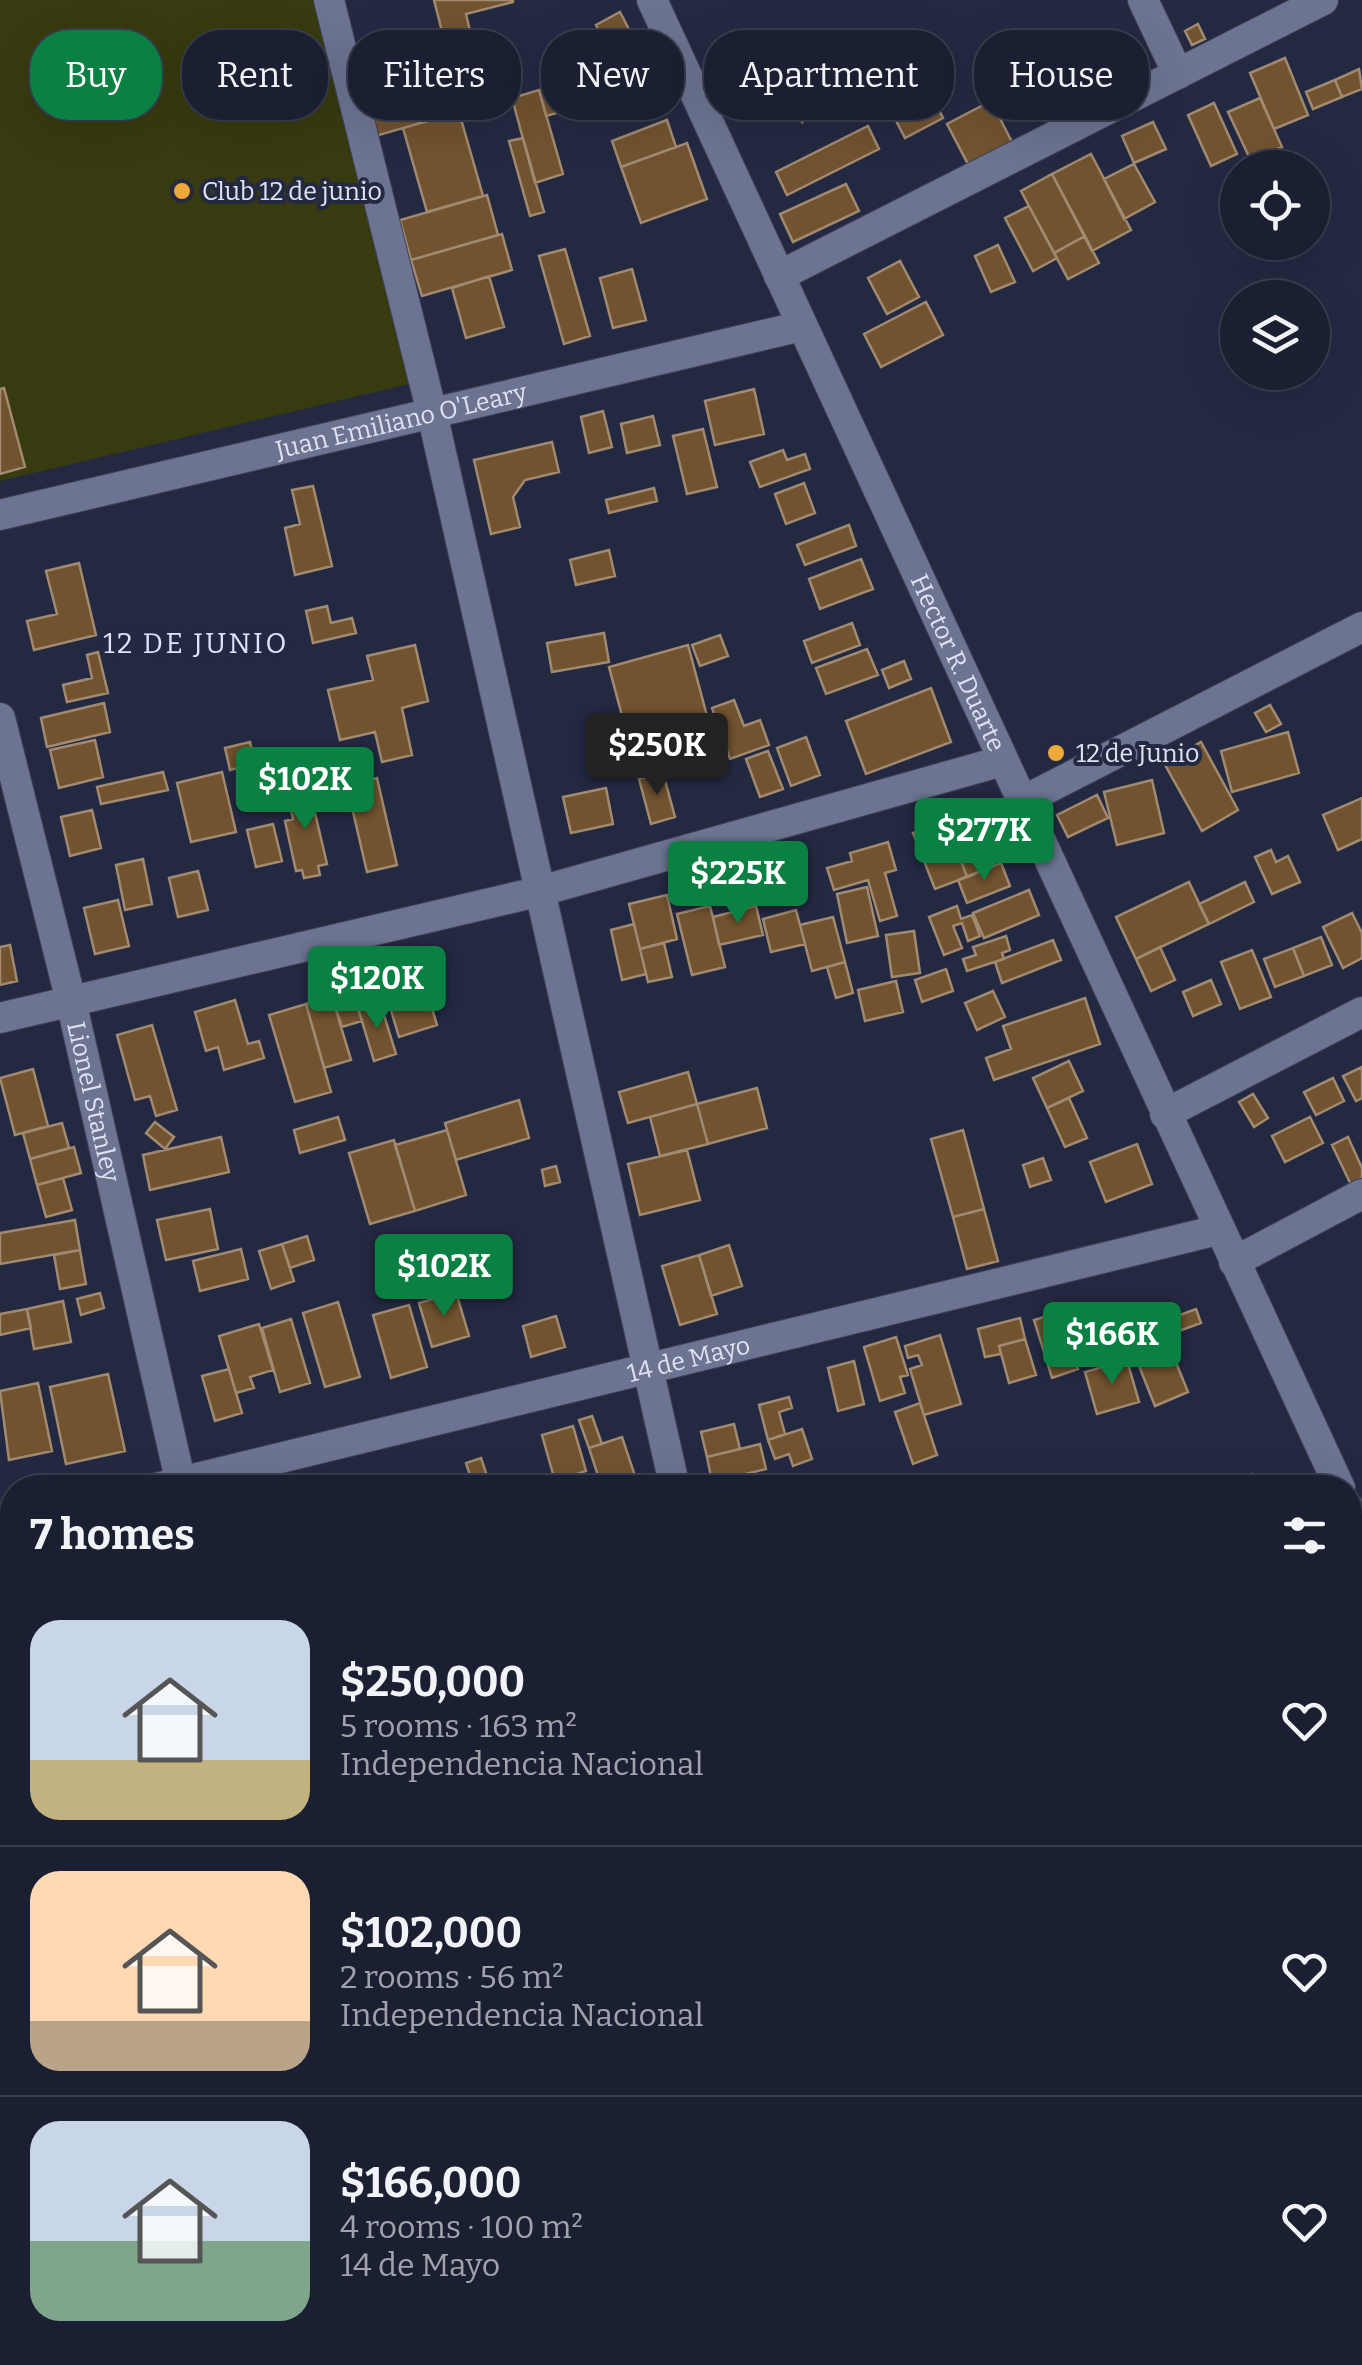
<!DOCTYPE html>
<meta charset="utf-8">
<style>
body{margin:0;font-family:Bitter,serif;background:#24273a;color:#f1f3f6;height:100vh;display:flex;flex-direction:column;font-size:38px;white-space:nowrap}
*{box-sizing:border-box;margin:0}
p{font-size:32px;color:#a0a2ac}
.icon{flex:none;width:55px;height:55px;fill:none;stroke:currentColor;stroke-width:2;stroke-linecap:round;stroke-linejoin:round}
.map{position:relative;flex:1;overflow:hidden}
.sheet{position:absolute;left:0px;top:1475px;width:1362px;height:890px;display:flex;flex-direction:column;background:#1b1f32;border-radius:40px 40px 0 0;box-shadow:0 10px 40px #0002,0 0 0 2px #393d4d}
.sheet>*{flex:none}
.hud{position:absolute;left:30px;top:30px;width:1302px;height:90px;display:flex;gap:20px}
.buttons{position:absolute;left:1220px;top:150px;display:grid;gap:20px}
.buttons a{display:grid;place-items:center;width:110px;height:110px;border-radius:50%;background:#1b1f32;box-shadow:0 10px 40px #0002,0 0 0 2px #393d4d;font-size:50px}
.price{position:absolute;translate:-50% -85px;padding:0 22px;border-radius:10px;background:#0b8043;color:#fff;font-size:32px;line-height:65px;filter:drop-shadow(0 2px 5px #0008)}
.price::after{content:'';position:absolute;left:50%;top:60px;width:30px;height:22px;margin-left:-15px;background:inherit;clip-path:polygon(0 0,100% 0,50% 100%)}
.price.current{background:#222;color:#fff}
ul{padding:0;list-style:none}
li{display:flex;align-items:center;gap:30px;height:250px;padding:0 30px}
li+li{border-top:2px solid #393d4d}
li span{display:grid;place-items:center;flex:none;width:280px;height:200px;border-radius:30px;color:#555}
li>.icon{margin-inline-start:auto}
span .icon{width:120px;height:120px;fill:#fffc;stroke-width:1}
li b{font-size:42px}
h2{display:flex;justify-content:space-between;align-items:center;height:120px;padding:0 30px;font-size:42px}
.pill{padding:0 35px;border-radius:40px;background:#1b1f32;box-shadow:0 10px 40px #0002,0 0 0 2px #393d4d;font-size:35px;line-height:90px}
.pill.current{background:#0b8043;color:#fff}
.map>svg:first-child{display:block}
.green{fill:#383b0f}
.building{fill:#71532f;stroke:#a18a70;stroke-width:2.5}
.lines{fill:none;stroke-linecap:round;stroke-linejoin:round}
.minor-casing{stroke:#3f4359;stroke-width:32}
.minor{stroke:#6c7491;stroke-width:30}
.poi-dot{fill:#eca93a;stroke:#242942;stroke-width:4}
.labels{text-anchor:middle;stroke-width:8;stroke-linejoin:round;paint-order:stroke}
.poi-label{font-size:25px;fill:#dee3f3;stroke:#242942;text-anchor:start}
.street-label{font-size:25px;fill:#dee3f3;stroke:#242942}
.neighbourhood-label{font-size:28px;letter-spacing:2.5px;fill:#dce3fd;stroke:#242942}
</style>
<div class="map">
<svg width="1362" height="2365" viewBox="0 0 1362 2365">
<rect width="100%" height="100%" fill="#242942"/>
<path class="green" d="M 0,0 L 316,0 L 413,383 L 0,481 Z"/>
<path class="building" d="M 434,0 L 513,0 L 513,2 L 466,14 L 473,44 L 447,51 Z
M 620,12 L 632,35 L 608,48 L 596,25 Z
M 1198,24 L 1205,39 L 1192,45 L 1185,31 Z
M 852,49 L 871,84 L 802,122 L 783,87 Z
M 1285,58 L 1308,115 L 1274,129 L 1250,73 Z
M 643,61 L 651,87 L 546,116 L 539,90 Z
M 492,63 L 500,90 L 457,102 L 449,76 Z
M 916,66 L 943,118 L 905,138 L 878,86 Z
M 1359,69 L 1362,89 L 1342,97 L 1335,80 Z
M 448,70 L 459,112 L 372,137 L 360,95 Z
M 1335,80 L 1342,97 L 1313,109 L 1306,92 Z
M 539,90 L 563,174 L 535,183 L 512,98 Z
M 1260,98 L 1282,147 L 1251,161 L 1228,112 Z
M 991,101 L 1013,144 L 969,166 L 947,124 Z
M 1214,103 L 1237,154 L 1211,166 L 1188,115 Z
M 459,112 L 483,196 L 427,212 L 403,128 Z
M 667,120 L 676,147 L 621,167 L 612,141 Z
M 1153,122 L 1166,149 L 1134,163 L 1122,136 Z
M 868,126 L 879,149 L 787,195 L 776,172 Z
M 523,138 L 544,212 L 530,216 L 509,141 Z
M 687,143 L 707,199 L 641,223 L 621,167 Z
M 1091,154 L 1131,230 L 1092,251 L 1052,174 Z
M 1134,164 L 1155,202 L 1124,219 L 1104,179 Z
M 1052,174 L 1085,236 L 1054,253 L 1021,191 Z
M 846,184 L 859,211 L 793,242 L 780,214 Z
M 487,195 L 498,235 L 411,260 L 400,220 Z
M 1029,206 L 1057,258 L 1033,271 L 1005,218 Z
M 502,234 L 512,270 L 422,296 L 411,260 Z
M 1085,236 L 1099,263 L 1068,279 L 1054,253 Z
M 998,245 L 1015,282 L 991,292 L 975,256 Z
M 565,249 L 590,336 L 564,344 L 539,256 Z
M 900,261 L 919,297 L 887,314 L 868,278 Z
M 632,269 L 646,320 L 613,328 L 600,278 Z
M 489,276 L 504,327 L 466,338 L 452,288 Z
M 926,302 L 943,335 L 881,367 L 864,334 Z
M 4,388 L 25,467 L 0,474 L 0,389 Z
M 754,389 L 764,434 L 715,445 L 705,401 Z
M 603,411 L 612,447 L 589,453 L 581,417 Z
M 653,416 L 660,445 L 627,453 L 621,424 Z
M 703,429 L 717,487 L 687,494 L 673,436 Z
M 552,442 L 559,472 L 525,480 L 513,497 L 520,527 L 491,534 L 474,460 Z
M 783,450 L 787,460 L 805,454 L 810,469 L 760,487 L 750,462 Z
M 804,483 L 815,513 L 786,524 L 775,494 Z
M 313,486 L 332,566 L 295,575 L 285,528 L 300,524 L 292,490 Z
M 654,488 L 657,501 L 609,513 L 606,500 Z
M 849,525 L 856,546 L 805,565 L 797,545 Z
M 609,550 L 615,576 L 576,585 L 570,560 Z
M 861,559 L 873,589 L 820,609 L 809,579 Z
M 79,563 L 96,635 L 34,650 L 27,621 L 57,614 L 46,571 Z
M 327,606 L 331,623 L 352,618 L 356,633 L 313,643 L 306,611 Z
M 852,623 L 860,645 L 812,663 L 804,641 Z
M 604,633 L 609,662 L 552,672 L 547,643 Z
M 720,635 L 728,656 L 700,666 L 692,645 Z
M 415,645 L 428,701 L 402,708 L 412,755 L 382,762 L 375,732 L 340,740 L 328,690 L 373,680 L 367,656 Z
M 688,645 L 718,757 L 639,779 L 609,667 Z
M 867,649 L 878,675 L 826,694 L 816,668 Z
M 98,652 L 108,693 L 67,702 L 63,685 L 92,678 L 87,655 Z
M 904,661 L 911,679 L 889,688 L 882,670 Z
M 931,688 L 951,742 L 866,774 L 846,721 Z
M 734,700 L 744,726 L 760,720 L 769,745 L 730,759 L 712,708 Z
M 104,703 L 110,732 L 47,747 L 41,718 Z
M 1270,705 L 1281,724 L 1266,732 L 1255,713 Z
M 1288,732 L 1299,773 L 1232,792 L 1221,751 Z
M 806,737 L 820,775 L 791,786 L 777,748 Z
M 95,740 L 103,777 L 59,788 L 50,750 Z
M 250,742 L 262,795 L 252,798 L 245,766 L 230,770 L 225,748 Z
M 1201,742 L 1238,810 L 1202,831 L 1164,763 Z
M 768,751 L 783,789 L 760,797 L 746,759 Z
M 163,772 L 168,790 L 101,804 L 97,787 Z
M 222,772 L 236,832 L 191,842 L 177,783 Z
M 663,773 L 675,817 L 651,824 L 639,779 Z
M 377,778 L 397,865 L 367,872 L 347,786 Z
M 1152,780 L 1164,833 L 1117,845 L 1104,792 Z
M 308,783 L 327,864 L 318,866 L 320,875 L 304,878 L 302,870 L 296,871 L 285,821 L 293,819 L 286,789 Z
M 606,788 L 613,824 L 571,833 L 563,797 Z
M 1097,795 L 1108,818 L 1068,837 L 1057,815 Z
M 1362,798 L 1362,839 L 1338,850 L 1323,815 Z
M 92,810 L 101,848 L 70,856 L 61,817 Z
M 981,810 L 990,832 L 955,845 L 947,824 Z
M 946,820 L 967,877 L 935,889 L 913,833 Z
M 273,824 L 282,861 L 256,867 L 247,830 Z
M 990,832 L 1001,863 L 967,877 L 955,845 Z
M 888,842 L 896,870 L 885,873 L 897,916 L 880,921 L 868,880 L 834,890 L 827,868 L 852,861 L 850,853 Z
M 1271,850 L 1276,862 L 1288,856 L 1300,882 L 1272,894 L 1255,857 Z
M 143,859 L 152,904 L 125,910 L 116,865 Z
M 1001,863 L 1010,886 L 967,903 L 958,880 Z
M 198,871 L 208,910 L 178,917 L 169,878 Z
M 1189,882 L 1209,924 L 1136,959 L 1116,917 Z
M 1245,882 L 1254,902 L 1209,924 L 1199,904 Z
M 867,887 L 878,936 L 847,943 L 837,894 Z
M 1029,890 L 1039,915 L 984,938 L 973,913 Z
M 667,895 L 677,939 L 640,949 L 629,904 Z
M 118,900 L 129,946 L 95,954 L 84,908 Z
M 710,906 L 725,967 L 692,975 L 677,914 Z
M 756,906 L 763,935 L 719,945 L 713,917 Z
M 957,906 L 961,919 L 972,915 L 980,936 L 968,941 L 962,923 L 953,926 L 962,948 L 944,955 L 929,917 Z
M 796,910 L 805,944 L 771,952 L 763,919 Z
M 1352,913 L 1362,933 L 1362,958 L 1343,968 L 1323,927 Z
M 833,917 L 845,962 L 812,971 L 800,925 Z
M 634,924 L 646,974 L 622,980 L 611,930 Z
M 914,931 L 920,973 L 892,977 L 886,935 Z
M 1006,936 L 1010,950 L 1002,953 L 1004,959 L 967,971 L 963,959 L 976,955 L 973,947 Z
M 1321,937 L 1332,965 L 1304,976 L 1293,948 Z
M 1053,940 L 1061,960 L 1002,983 L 995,962 Z
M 664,943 L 672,977 L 648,982 L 640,949 Z
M 10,945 L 17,981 L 0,985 L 0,947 Z
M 1160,947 L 1175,980 L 1151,991 L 1136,959 Z
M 1293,948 L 1304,976 L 1275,987 L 1264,959 Z
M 1252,950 L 1271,997 L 1240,1009 L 1221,962 Z
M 845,962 L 853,993 L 836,998 L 827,967 Z
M 946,969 L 953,991 L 922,1002 L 915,980 Z
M 1211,980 L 1221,1004 L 1193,1016 L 1183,992 Z
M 896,981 L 903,1012 L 865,1021 L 858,990 Z
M 425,985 L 437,1025 L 399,1037 L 387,997 Z
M 993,991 L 1005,1017 L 977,1030 L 965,1003 Z
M 332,997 L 351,1060 L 324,1068 L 306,1004 Z
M 354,997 L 362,1021 L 342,1027 L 334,1003 Z
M 1085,998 L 1100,1044 L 994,1080 L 986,1058 L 1011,1049 L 1003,1026 Z
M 235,1000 L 248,1044 L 259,1041 L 264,1058 L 224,1070 L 218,1047 L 206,1051 L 195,1012 Z
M 380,1002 L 396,1054 L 374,1061 L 358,1008 Z
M 306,1004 L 331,1092 L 295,1102 L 269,1015 Z
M 152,1025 L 177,1110 L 156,1116 L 150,1096 L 135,1100 L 117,1035 Z
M 1069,1061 L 1083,1091 L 1047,1108 L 1033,1078 Z
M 1362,1067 L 1362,1098 L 1356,1101 L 1343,1076 Z
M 33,1069 L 48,1126 L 15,1135 L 0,1078 Z
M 688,1072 L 697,1104 L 628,1123 L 619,1092 Z
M 1333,1078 L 1344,1101 L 1316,1115 L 1304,1092 Z
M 757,1088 L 767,1128 L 708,1144 L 697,1104 Z
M 1253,1094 L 1268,1118 L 1254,1127 L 1239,1102 Z
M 1069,1098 L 1087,1138 L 1065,1147 L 1047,1108 Z
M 519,1100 L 529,1138 L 456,1160 L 445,1123 Z
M 697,1104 L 708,1144 L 660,1156 L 650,1117 Z
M 338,1117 L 345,1140 L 300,1153 L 294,1130 Z
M 1310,1117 L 1323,1143 L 1285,1162 L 1272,1136 Z
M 155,1122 L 174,1137 L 165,1149 L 146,1133 Z
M 62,1123 L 69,1148 L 30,1159 L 23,1133 Z
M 447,1130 L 466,1195 L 415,1211 L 395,1145 Z
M 963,1130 L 984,1209 L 953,1217 L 931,1139 Z
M 221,1137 L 229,1172 L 150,1190 L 143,1155 Z
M 1348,1137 L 1362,1168 L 1362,1183 L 1352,1187 L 1332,1145 Z
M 394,1140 L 415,1211 L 370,1224 L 349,1153 Z
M 1137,1144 L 1152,1184 L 1106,1202 L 1090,1162 Z
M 74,1147 L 81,1173 L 37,1185 L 30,1159 Z
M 687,1150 L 700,1200 L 640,1215 L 628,1164 Z
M 1043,1158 L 1051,1180 L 1030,1187 L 1023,1165 Z
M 556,1166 L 560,1182 L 545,1186 L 542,1170 Z
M 63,1178 L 72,1210 L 46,1217 L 37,1185 Z
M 210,1209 L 218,1249 L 166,1260 L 157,1220 Z
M 984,1209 L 998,1261 L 967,1269 L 953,1217 Z
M 75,1220 L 80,1250 L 0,1264 L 0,1233 Z
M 307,1236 L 314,1260 L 290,1268 L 282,1244 Z
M 282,1244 L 294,1281 L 271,1289 L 259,1251 Z
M 729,1245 L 742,1286 L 711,1296 L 699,1255 Z
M 241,1249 L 248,1279 L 200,1291 L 193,1261 Z
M 80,1250 L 86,1284 L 60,1289 L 54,1255 Z
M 699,1255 L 717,1314 L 680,1325 L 662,1266 Z
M 456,1292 L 469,1336 L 432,1347 L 419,1303 Z
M 100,1293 L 104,1308 L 81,1315 L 77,1299 Z
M 63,1301 L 71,1342 L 34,1349 L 27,1309 Z
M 338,1302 L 360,1377 L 325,1387 L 303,1313 Z
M 409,1305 L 427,1367 L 391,1378 L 373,1315 Z
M 27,1309 L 31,1328 L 0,1335 L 0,1314 Z
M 1196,1309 L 1201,1323 L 1171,1334 L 1166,1320 Z
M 1060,1312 L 1078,1369 L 1052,1378 L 1034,1320 Z
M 556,1316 L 565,1347 L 531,1357 L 523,1326 Z
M 1020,1318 L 1025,1339 L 999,1346 L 1001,1354 L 985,1357 L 978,1329 Z
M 1158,1318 L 1188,1392 L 1155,1406 L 1125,1331 Z
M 291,1319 L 310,1383 L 280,1392 L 262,1328 Z
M 259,1324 L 273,1370 L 250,1377 L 254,1388 L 236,1393 L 219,1336 Z
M 940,1335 L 961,1404 L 924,1415 L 910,1369 L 922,1365 L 918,1355 L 908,1358 L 905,1346 Z
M 896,1337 L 908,1375 L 900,1377 L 905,1393 L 880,1401 L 864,1347 Z
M 1025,1339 L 1036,1375 L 1009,1383 L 999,1346 Z
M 1127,1360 L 1139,1402 L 1097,1414 L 1085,1372 Z
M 854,1361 L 864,1404 L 838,1411 L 828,1368 Z
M 229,1369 L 242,1413 L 215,1421 L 202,1376 Z
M 108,1374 L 125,1451 L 66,1464 L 50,1387 Z
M 38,1383 L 52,1451 L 9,1460 L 0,1391 Z
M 789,1397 L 792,1408 L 779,1412 L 785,1434 L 768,1440 L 759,1405 Z
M 920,1403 L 937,1455 L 913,1464 L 895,1412 Z
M 592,1416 L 602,1444 L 589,1448 L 579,1420 Z
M 734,1424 L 740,1449 L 707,1457 L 701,1432 Z
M 573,1426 L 586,1471 L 555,1481 L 542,1435 Z
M 802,1429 L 812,1459 L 793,1466 L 789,1454 L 775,1459 L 768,1440 Z
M 622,1437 L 638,1485 L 602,1488 L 589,1448 Z
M 760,1444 L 766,1469 L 712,1482 L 707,1457 Z
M 481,1458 L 491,1488 L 474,1488 L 466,1463 Z
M 1251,1474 L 1255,1488 L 1232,1488 L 1230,1479 Z
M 1192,1475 L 1198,1488 L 1164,1488 Z
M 572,1476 L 576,1488 L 557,1488 L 555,1481 Z
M 12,1561 L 12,1603 L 11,1595 L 0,1597 L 0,1564 Z
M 1362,1601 L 1362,1643 L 1354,1647 L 1350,1634 L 1361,1629 L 1350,1606 Z
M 1350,1606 L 1361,1629 L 1350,1634 Z
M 5,1709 L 12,1730 L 12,1794 L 0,1798 L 0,1711 Z
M 1359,1738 L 1362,1774 L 1350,1777 L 1350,1741 Z
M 9,1890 L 12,1959 L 0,1962 L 0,1892 Z
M 1350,1904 L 1362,1932 L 1350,1941 Z
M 1350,1995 L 1362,2024 L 1350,2034 Z
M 1350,2069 L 1361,2098 L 1350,2102 Z
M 12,2184 L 12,2204 L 0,2207 L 0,2187 Z
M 5,2230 L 12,2259 L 0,2262 L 0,2231 Z
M 12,2259 L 12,2315 L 0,2318 L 0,2262 Z
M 225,2352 L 228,2365 L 199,2365 L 197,2359 Z
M 807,2352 L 854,2352 L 857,2365 L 810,2365 Z
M 955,2352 L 973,2352 L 978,2364 L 959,2365 Z
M 1015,2352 L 1047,2352 L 1050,2365 L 1019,2365 Z
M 1098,2352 L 1114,2352 L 1118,2364 L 1102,2365 Z
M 177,2355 L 180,2365 L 150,2365 L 149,2362 Z"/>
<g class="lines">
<defs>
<g id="minor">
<path d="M 329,0 L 432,413 L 675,1488"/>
<path id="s1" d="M 652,0 L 1340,1488"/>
<path d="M 1143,0 L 1178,74"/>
<path d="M 779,276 L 1323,0"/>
<path id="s2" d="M 0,515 L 802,326"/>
<path id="s3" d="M 0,718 L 71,1001 L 182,1488"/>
<path d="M 1021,802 L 1362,627"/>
<path d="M 0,1018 L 537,892 L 1002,761"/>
<path d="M 1165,1114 L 1362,1012"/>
<path d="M 1234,1262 L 1362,1194"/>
<path id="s4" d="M 156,1488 L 1218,1230"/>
<path d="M 1350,1509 L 1362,1534"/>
<path d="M 0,1524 L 12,1521"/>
<path d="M 1350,1675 L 1362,1672"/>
<path d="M 0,2020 L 12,2017"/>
<path d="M 1350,2151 L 1362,2147"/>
<path d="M 1350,2318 L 1362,2362"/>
<path d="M 387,2352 L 390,2365"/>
<path d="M 893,2352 L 896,2365"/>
<path d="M 625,2365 L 675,2352"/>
</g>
</defs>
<use href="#minor" class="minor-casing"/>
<use href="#minor" class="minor"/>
</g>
<g class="poi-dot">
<circle cx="182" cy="191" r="10"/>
<circle cx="1056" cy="753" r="10"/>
</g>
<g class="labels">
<g class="poi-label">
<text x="202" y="200">Club 12 de junio</text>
<text x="1076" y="762">12 de Junio</text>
</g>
<g class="street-label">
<text dy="9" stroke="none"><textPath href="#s2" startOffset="412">Juan Emiliano O'Leary</textPath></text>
<text dy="9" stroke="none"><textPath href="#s1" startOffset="730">Hector R. Duarte</textPath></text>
<text dy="9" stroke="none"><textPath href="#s3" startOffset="395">Lionel Stanley</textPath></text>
<text dy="9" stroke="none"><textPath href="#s4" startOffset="548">14 de Mayo</textPath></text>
</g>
<g class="neighbourhood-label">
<text x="196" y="653">12 DE JUNIO</text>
</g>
</g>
</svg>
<div class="buttons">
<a><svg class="icon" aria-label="locate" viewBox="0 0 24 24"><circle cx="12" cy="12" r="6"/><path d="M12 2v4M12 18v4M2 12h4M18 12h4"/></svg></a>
<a><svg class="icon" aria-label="layers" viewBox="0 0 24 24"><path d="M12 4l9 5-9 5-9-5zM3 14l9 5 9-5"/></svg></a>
</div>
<b class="price current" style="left:657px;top:798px">$250K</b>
<b class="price" style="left:305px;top:832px">$102K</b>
<b class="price" style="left:984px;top:883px">$277K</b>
<b class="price" style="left:738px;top:926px">$225K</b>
<b class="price" style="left:377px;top:1031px">$120K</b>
<b class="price" style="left:444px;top:1319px">$102K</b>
<b class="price" style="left:1112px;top:1387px">$166K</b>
<div class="hud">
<a class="pill current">Buy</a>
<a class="pill">Rent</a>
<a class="pill">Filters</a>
<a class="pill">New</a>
<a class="pill">Apartment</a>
<a class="pill">House</a>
</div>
<section class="sheet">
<h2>7 homes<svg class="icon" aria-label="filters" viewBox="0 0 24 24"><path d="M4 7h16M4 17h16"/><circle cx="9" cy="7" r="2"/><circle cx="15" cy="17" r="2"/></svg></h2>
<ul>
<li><span style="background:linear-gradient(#c9d6e8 70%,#c2b280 0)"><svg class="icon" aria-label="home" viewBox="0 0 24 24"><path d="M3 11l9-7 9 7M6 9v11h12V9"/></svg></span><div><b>$250,000</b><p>5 rooms · 163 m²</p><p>Independencia Nacional</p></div><svg class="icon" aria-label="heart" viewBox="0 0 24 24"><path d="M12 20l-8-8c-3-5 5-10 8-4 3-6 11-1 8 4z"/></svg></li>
<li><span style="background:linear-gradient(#ffd9b3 75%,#b9a48a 0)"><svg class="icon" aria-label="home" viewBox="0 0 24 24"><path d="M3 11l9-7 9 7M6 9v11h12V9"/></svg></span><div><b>$102,000</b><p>2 rooms · 56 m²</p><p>Independencia Nacional</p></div><svg class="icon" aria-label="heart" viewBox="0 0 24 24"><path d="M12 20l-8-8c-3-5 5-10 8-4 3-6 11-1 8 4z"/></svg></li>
<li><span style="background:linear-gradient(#c9d6e8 60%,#7fa58c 0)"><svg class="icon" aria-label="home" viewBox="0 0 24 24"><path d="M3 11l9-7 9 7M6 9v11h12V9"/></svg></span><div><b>$166,000</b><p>4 rooms · 100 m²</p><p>14 de Mayo</p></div><svg class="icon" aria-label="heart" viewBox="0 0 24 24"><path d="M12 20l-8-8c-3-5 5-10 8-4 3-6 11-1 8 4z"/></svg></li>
</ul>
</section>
</div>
